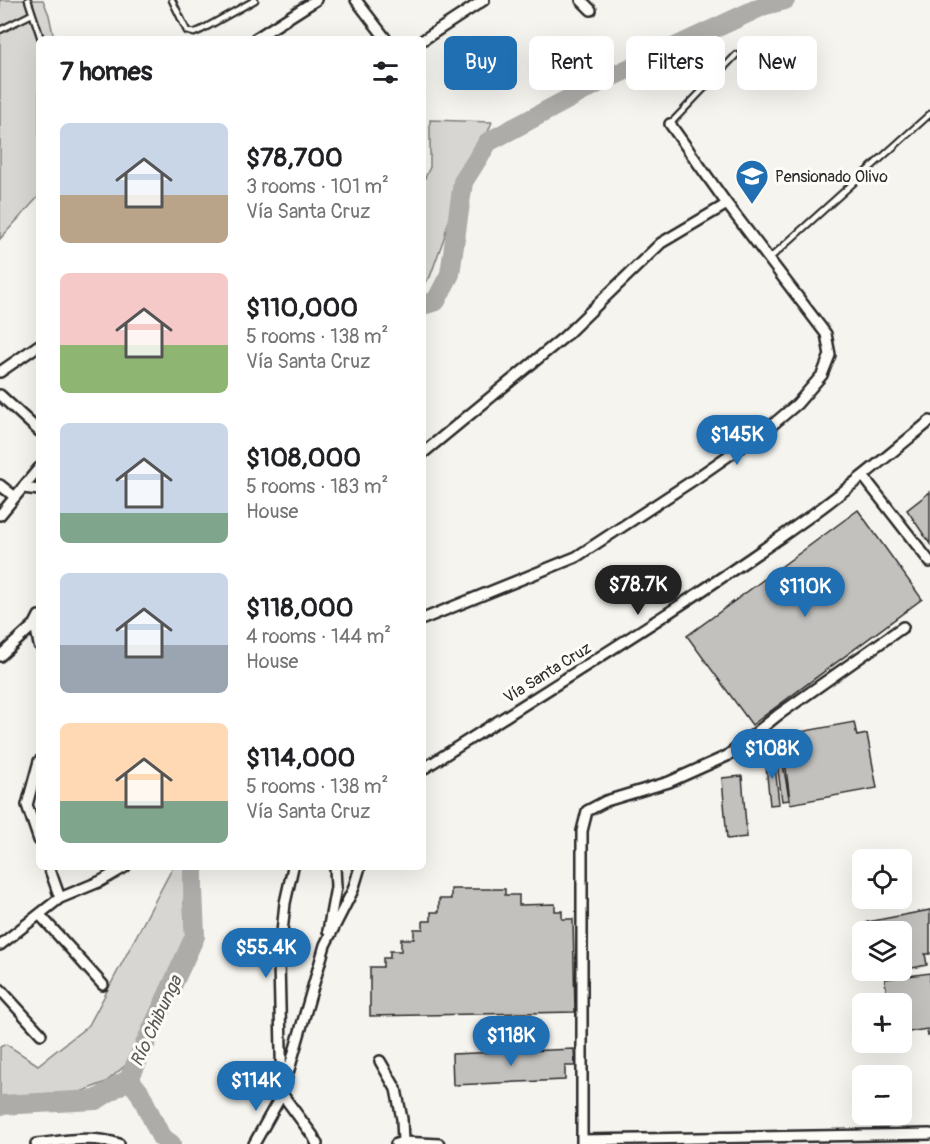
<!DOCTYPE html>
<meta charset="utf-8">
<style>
body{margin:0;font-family:Pangolin,sans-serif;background:#f6f6f6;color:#202124;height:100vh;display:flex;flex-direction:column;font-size:22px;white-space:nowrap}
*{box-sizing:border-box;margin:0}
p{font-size:20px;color:#757577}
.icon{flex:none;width:33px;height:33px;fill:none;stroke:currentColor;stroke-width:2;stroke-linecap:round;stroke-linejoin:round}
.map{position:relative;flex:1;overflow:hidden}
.sheet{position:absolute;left:36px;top:36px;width:390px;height:834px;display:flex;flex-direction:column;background:#fff;border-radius:9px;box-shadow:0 6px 24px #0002}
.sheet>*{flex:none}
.hud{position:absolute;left:444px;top:36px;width:396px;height:54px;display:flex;gap:12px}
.fabs{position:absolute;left:852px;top:849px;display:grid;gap:12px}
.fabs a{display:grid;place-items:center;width:60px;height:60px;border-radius:9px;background:#fff;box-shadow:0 6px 24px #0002;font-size:30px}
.price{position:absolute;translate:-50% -51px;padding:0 14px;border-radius:21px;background:#1f6fb2;color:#fff;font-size:20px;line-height:39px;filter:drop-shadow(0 2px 3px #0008)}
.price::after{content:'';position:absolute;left:50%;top:36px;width:18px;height:14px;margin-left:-9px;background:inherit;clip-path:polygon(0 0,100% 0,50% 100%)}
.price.on{background:#222;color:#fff}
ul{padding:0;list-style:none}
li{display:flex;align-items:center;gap:18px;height:150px;padding:0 24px}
li span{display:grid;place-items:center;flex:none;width:168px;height:120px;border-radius:9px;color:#555}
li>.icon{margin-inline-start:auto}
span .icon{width:72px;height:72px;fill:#fffc;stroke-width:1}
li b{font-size:26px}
h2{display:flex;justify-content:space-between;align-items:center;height:72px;padding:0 24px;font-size:26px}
.chip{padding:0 21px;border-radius:9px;background:#fff;box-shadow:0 6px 24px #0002;font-size:21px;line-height:54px}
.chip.on{background:#1f6fb2;color:#fff}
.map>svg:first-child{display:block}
.green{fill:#d7d6d2;stroke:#81807e;stroke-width:1.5}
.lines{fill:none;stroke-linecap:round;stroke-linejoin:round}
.river{stroke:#adaca9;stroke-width:20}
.building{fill:#c2c1be;stroke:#2b2b2b;stroke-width:1.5}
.service-casing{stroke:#2b2b2b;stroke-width:9}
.minor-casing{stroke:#2b2b2b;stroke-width:14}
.service{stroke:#fdfcf7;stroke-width:4.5}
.minor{stroke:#fdfcf7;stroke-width:9}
.labels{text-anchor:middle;stroke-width:6;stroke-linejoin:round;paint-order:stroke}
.poi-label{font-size:16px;fill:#2b2b2b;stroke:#fdfcf7;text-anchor:start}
.street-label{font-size:16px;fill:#2b2b2b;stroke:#fdfcf7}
.water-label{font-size:18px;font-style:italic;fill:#585857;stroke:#fdfcf7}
</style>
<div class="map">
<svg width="930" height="1144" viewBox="0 0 930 1144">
<rect width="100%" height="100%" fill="#f5f4ef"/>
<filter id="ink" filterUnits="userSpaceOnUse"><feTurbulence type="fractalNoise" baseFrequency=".0167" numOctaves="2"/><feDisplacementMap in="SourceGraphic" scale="12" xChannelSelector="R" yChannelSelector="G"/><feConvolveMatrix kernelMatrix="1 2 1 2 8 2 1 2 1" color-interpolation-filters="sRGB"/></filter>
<g filter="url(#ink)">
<path class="green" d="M 0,0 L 43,0 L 49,15 L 54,39 L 39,39 L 39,196 L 0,239 Z
M 430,120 L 492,122 L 483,144 L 466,166 L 453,203 L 444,238 L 430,277 L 423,284 L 423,182 L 430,167 Z
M 173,867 L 189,867 L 187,872 L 184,901 L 186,941 L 157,1004 L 127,1064 L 106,1082 L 68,1097 L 0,1101 L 0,1047 L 6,1044 L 38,1065 L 89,1025 Z"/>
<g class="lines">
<path class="river" d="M 423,305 L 436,301 L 450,274 L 463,182 L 488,142 L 600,82 L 765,5 L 785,0
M 129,1079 L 140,1093 L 161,1137 L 171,1144
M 0,1105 L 96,1100 L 129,1079 L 195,936 L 193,889 L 193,867"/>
</g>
<path class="building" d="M 930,492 L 930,544 L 907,510 Z
M 858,510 L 922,599 L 752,725 L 687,636 Z
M 854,722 L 857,736 L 867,734 L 877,788 L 790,804 L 778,736 Z
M 784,753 L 790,800 L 782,801 L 776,754 Z
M 765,756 L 774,756 L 779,804 L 770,805 Z
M 742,776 L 747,837 L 727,839 L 722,778 Z
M 451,889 L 505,889 L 505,895 L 519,895 L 519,905 L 555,904 L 555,911 L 562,911 L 562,919 L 573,919 L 575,1012 L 370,1016 L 370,967 L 383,967 L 383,958 L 390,958 L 390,951 L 401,951 L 401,939 L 414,939 L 414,929 L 423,929 L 423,921 L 431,921 L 431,912 L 439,912 L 439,899 L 451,899 Z
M 930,910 L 930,954 L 925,954 L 927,965 L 902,970 L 902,932 L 869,932 L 867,922 Z
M 876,970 L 897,970 L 877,974 Z
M 930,973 L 930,1035 L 928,1036 L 927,1029 L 902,1033 L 902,1004 L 877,1004 L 887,1002 L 885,979 Z
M 574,1049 L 575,1066 L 565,1066 L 565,1080 L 453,1085 L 452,1054 Z"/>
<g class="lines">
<defs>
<path id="service" d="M 28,0 L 41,39
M 172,0 L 187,31 L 194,33 L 201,30 L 255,0
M 0,30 L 32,14
M 670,124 L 736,55
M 769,259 L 930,114"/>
<path id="minor" d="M 356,0 L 386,39
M 581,0 L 591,10
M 255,39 L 316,0
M 423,40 L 484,0
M 0,372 L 39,345
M 0,395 L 39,431
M 423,453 L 564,337 L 661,243 L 727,204
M 863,476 L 930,562
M 0,485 L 15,497
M 23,488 L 39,490
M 0,515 L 39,468
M 39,616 L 35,624 L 39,645
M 423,619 L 576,557 L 695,479 L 771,426 L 797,404 L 822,375 L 830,355 L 826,334 L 727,204 L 670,124
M 0,656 L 35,624
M 39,761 L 27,805 L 39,840
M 423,769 C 552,686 684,607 809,517 C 851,487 890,454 930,421
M 49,867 L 60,898
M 293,867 L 285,903 L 279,962 L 282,1094 L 313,1136 L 317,1144
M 40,915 L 103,985
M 328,931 L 336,887 L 335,867
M 0,945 L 60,898 L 101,881 L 125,867
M 0,989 L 41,1034
M 380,1061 L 396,1089 L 402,1119 L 403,1142
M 582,1140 L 930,1134
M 36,1144 C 64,1141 92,1135 119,1144
M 254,1144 L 282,1094 L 325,945 L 353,890 L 360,867
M 396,1144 L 403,1142 L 439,1144
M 582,1144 L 582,831 L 587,811 L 606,801 L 669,782 L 727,756 L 778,715 L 903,627"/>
</defs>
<use href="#service" class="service-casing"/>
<use href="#minor" class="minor-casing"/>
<use href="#service" class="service"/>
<use href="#minor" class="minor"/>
</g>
</g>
<defs>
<symbol id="school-pin" viewBox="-11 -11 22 30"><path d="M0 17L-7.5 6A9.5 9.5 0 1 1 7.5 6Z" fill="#1f6fb2" stroke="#fdfcf7"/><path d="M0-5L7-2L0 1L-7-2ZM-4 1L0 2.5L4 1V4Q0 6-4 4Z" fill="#fff"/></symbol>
</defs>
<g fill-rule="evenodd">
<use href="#school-pin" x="733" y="157" width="38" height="52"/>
</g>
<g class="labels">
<g class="poi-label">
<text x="775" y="182">Pensionado Olivo</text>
</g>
<g class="street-label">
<text transform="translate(547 672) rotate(-32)" y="6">Vía Santa Cruz</text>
</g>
<g class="water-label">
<text transform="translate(156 1021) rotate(-65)" y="6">Río Chibunga</text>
</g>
</g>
</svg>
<div class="fabs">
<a><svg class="icon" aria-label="locate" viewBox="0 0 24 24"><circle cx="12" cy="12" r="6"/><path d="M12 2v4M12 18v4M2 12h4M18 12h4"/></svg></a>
<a><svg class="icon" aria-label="layers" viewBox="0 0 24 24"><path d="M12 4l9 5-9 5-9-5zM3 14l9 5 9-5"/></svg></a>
<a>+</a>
<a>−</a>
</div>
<b class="price" style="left:737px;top:466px">$145K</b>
<b class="price on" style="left:638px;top:616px">$78.7K</b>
<b class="price" style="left:805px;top:618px">$110K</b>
<b class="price" style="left:772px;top:780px">$108K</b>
<b class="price" style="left:266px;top:979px">$55.4K</b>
<b class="price" style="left:511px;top:1067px">$118K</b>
<b class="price" style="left:256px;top:1112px">$114K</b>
<div class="hud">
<a class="chip on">Buy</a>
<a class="chip">Rent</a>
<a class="chip">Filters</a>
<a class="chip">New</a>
</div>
<section class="sheet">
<h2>7 homes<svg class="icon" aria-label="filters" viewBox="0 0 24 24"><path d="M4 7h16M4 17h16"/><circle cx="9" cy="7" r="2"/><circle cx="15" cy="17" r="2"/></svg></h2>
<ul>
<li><span style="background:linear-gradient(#c9d6e8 60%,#b9a48a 0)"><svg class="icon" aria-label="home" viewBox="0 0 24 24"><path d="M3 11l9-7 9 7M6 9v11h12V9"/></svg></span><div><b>$78,700</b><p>3 rooms · 101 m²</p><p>Vía Santa Cruz</p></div></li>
<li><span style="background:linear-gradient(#f6c9c9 60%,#8fb573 0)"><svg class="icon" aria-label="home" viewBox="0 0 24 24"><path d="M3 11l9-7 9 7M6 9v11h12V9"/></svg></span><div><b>$110,000</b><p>5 rooms · 138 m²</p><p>Vía Santa Cruz</p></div></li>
<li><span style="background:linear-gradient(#c9d6e8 75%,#7fa58c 0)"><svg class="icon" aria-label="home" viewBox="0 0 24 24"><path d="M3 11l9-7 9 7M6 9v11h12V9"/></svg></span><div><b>$108,000</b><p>5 rooms · 183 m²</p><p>House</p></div></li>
<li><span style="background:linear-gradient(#c9d6e8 60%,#9aa5b1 0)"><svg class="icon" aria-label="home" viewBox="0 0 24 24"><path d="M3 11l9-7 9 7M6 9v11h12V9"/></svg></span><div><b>$118,000</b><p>4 rooms · 144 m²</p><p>House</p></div></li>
<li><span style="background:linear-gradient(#ffd9b3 65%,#7fa58c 0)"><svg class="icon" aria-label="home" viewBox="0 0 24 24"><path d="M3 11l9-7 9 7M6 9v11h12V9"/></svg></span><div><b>$114,000</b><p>5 rooms · 138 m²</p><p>Vía Santa Cruz</p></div></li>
</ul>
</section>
</div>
